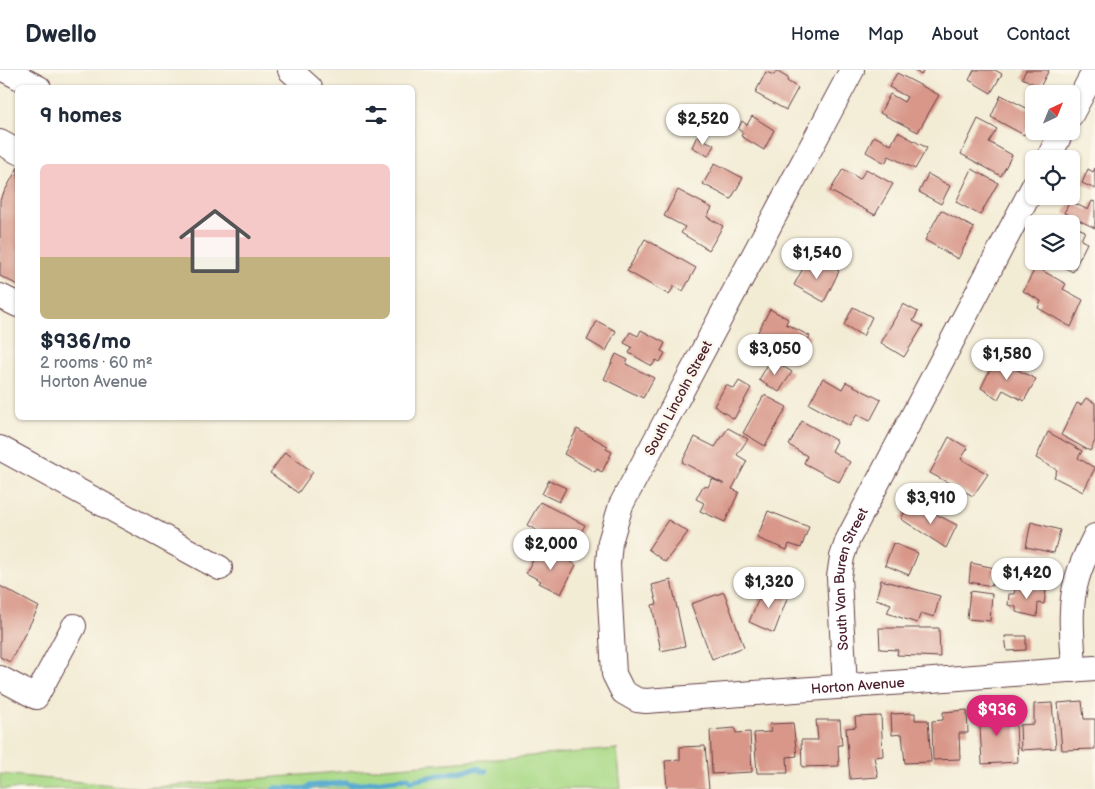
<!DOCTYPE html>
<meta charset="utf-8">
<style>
body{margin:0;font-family:"Balsamiq Sans",sans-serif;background:#f6f6f7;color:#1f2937;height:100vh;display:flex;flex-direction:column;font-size:19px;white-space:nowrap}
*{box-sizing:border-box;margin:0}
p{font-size:16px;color:#747a83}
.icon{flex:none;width:28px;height:28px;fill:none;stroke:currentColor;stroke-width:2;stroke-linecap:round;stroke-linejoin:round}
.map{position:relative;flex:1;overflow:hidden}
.side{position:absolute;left:15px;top:15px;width:400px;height:335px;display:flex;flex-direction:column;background:#fff;border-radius:8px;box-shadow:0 1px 4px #0004}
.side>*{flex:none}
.needle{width:32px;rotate:43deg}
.fabs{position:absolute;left:1025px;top:15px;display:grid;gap:10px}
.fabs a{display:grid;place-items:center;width:55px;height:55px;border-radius:8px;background:#fff;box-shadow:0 1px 4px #0004;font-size:25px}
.price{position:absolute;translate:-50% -42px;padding:0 11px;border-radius:18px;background:#fff;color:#222;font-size:16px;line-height:32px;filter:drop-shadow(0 1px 2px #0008)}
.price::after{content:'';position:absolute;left:50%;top:30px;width:15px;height:11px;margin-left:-8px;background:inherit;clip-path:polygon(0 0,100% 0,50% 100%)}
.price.selected{background:#db2777;color:#fff}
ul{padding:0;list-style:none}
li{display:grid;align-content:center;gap:10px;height:265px;padding:0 25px}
li span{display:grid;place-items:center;height:155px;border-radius:8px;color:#555}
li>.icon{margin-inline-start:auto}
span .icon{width:90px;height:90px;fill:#fffc;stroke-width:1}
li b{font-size:21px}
h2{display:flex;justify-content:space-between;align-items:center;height:60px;padding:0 25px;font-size:21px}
header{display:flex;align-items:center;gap:30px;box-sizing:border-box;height:70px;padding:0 25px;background:#fff;border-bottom:1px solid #e0e1e3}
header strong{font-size:24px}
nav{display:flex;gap:28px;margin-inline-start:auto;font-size:18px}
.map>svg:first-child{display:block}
.green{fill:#abda88;stroke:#7a7c5a}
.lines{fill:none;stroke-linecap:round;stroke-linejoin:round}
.stream{stroke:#54a9d0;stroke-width:5.5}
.building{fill:#d89789}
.minor-casing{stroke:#633e44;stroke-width:26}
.minor{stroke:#fff;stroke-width:24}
.labels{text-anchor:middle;stroke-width:5;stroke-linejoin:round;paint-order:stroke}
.street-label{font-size:14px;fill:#4a1f2b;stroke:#fbf7ec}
</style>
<header>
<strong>Dwello</strong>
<nav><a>Home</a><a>Map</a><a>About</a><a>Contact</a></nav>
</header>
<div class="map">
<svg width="1095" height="719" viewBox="0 0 1095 719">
<rect width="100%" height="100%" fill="#fbf7ec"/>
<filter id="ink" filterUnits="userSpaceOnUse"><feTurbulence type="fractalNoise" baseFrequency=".02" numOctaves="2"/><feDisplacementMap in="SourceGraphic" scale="10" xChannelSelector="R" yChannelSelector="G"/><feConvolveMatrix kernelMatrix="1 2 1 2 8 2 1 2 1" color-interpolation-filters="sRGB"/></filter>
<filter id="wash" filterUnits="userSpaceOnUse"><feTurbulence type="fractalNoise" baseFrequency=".0096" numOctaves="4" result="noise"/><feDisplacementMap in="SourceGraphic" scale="20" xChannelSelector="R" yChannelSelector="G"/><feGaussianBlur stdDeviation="1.12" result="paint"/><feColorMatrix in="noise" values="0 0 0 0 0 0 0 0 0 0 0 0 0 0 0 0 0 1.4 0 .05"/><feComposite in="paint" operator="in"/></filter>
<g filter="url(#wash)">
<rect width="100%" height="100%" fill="#f3ecd5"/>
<path class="green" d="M 617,679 L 621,719 L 0,719 L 0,704 L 143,718 Z"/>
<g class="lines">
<path class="stream" d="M 274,719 L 276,718 L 308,719 L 310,716 L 347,713 L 350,715 L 408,708 L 410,711 L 478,698 L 482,701 L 486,701"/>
</g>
<g id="blocks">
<path class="building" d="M 914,0 L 924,0 L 921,5 Z
M 974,0 L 995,0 L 1002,4 L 991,23 L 969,10 Z
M 1026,0 L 1049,0 L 1040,17 L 1022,8 Z
M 776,1 L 788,8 L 787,11 L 798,18 L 786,40 L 755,23 L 766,2 L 774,5 Z
M 897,3 L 939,25 L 918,62 L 880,43 L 890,24 L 904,32 L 907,27 L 889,17 Z
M 1001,25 L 1034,42 L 1034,47 L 1024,65 L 991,47 Z
M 752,46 L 774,60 L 764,80 L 741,66 L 743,63 L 738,59 L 742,51 L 747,55 Z
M 978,49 L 997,59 L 989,72 L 1012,85 L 1001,106 L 961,84 Z
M 898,62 L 927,78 L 915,99 L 889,86 L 885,93 L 866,82 L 874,66 L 891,75 Z
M 697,66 L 714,75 L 708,86 L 692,77 Z
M 715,93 L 743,108 L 731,129 L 703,114 Z
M 18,97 L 18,215 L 0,206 L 0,130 Z
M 1095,98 L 1095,119 L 1082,113 L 1088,99 L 1093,102 Z
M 843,99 L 860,109 L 866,99 L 893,114 L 875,145 L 830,121 Z
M 972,99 L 998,113 L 980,145 L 956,132 Z
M 928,104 L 950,116 L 941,134 L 919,122 Z
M 678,120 L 712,138 L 707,147 L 723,156 L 709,180 L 681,163 L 685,157 L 664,146 Z
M 1070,131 L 1088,140 L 1092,131 L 1095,132 L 1095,158 L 1064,143 Z
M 941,140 L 974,158 L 958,189 L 925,170 Z
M 1060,149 L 1069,154 L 1058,154 Z
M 1071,155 L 1085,161 L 1081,170 L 1087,173 L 1073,202 L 1051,191 L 1071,191 Z
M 645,169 L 696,198 L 683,221 L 674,216 L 669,225 L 627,201 Z
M 821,192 L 839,201 L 824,232 L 794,215 L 806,193 L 817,199 Z
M 1036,197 L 1066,214 L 1063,219 L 1083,230 L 1071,257 L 1038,238 L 1041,231 L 1023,221 Z
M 903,234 L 918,242 L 913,251 L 923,256 L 904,287 L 881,273 Z
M 853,237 L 872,247 L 863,266 L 844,255 Z
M 770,239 L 788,249 L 786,254 L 810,266 L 795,294 L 753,271 Z
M 597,251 L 616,261 L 606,281 L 587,270 Z
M 641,260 L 665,273 L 661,281 L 665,283 L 660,292 L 656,290 L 652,296 L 629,283 L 632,277 L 624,273 L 630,262 L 638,266 Z
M 616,284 L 628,290 L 626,294 L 654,308 L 643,328 L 604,309 Z
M 771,289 L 792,302 L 779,322 L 759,310 Z
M 995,289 L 1036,309 L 1024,331 L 1003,320 L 998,329 L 981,318 Z
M 823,308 L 842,319 L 846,312 L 881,330 L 870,351 L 857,344 L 850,356 L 809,334 Z
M 739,311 L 751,318 L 734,349 L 714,336 L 726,315 L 734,319 Z
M 764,325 L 787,337 L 765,376 L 743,363 Z
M 1086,328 L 1095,333 L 1095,371 L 1090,381 L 1061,365 L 1077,333 L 1081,335 Z
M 802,351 L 837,371 L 832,381 L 850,392 L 839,412 L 804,393 L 807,386 L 789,375 Z
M 728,358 L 748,369 L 737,385 L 747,391 L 732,419 L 739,422 L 725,452 L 700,441 L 704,433 L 696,429 L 703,416 L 708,417 L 712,409 L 724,414 L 682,392 L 695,367 L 715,377 Z
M 577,359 L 608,376 L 606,379 L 612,382 L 602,402 L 597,399 L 595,402 L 564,384 Z
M 1048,362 L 1082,381 L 1078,388 L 1095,398 L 1083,422 L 1054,407 L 1057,400 L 1036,388 Z
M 949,367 L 968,378 L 961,389 L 988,404 L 973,426 L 930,403 Z
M 285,382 L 313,402 L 298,423 L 270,403 Z
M 549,410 L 566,418 L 559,432 L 542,424 Z
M 540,432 L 585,455 L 572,479 L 558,472 L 554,479 L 537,470 L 541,463 L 527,455 Z
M 907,437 L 921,444 L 924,438 L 957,455 L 946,478 L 901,449 Z
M 768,441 L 809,457 L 801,478 L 789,474 L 787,480 L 757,468 Z
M 668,450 L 688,462 L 665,492 L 648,479 Z
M 1031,452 L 1060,460 L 1054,483 L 1026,477 Z
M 893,473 L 918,483 L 909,505 L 885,495 Z
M 538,480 L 553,489 L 556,484 L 576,495 L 561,524 L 539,513 L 541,511 L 526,503 Z
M 971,493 L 995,498 L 992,516 L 969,512 Z
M 671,510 L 685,576 L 661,581 L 652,535 L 657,534 L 652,515 Z
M 881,510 L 940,526 L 934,547 L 921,543 L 917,553 L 887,543 L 891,534 L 876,529 Z
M 1016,514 L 1046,521 L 1044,534 L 1038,533 L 1037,547 L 1016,542 L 1016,537 L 1008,535 L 1009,524 L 1014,524 Z
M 0,516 L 39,537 L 10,592 L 0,587 Z
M 764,516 L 788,526 L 774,563 L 749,552 Z
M 970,521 L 992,524 L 990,551 L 967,549 Z
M 724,522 L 744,577 L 712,589 L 691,534 Z
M 879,558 L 939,558 L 940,587 L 897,585 L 898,580 L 880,579 Z
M 1005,566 L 1026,566 L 1026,580 L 1007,581 Z
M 1082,631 L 1084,649 L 1095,649 L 1095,679 L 1062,680 L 1058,633 Z
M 1052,633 L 1056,678 L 1021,680 L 1020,655 L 1034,654 L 1034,634 Z
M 1005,636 L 1006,653 L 1016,655 L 1018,692 L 982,694 L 979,638 Z
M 967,640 L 968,663 L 959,663 L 960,689 L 933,690 L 932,651 L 943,650 L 943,642 Z
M 915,643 L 915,650 L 928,650 L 931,692 L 905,693 L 902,664 L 892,665 L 891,644 Z
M 881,646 L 883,686 L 874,687 L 878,707 L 850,709 L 846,658 L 856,657 L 855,647 Z
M 816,650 L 840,650 L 842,675 L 838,675 L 839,696 L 802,697 L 801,670 L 818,670 Z
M 793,653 L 797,686 L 787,687 L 788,703 L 757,703 L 754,663 L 771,662 L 770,654 Z
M 735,658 L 736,663 L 750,662 L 752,702 L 712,704 L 710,660 Z
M 705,676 L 709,719 L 667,719 L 665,691 L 680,690 L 680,677 Z"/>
</g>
</g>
<g filter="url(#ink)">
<use href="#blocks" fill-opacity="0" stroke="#633e44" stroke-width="1"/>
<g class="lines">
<defs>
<g id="minor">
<path d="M 5,0 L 39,18"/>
<path d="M 290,0 L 310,18"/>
<path id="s1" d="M 852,0 L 621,435 L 610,472 L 608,494 L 614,604 L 623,622 L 637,630 L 646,631 L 1095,598"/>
<path d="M 1071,45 L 1095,0"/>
<path d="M 0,72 L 18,82"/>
<path d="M 1048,89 L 1062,61"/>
<path d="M 0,226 L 18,235"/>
<path d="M 0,378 L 220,498"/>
<path d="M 1074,600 C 1073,570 1068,539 1077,509 C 1081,494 1088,480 1095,466"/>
<path d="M 0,608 L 36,627 L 74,556"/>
<path id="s2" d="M 845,617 L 839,507 L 842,487 L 848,469 L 1034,115"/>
</g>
</defs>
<use href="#minor" class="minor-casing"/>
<use href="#minor" class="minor"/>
</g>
</g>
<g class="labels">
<g class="street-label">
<text transform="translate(678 328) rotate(-62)" y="5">South Lincoln Street</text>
<text dy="5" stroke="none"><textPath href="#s2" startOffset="110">South Van Buren Street</textPath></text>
<text dy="5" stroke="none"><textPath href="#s1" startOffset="921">Horton Avenue</textPath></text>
</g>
</g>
</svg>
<div class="fabs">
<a><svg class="needle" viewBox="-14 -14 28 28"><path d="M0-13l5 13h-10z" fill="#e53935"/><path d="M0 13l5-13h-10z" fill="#747a83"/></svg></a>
<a><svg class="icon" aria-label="locate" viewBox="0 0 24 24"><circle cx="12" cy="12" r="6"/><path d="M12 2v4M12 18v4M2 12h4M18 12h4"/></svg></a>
<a><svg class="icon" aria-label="layers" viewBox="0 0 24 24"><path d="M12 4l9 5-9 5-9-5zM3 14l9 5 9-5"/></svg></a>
</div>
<b class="price" style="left:703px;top:76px">$2,520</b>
<b class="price" style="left:817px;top:210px">$1,540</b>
<b class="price" style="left:775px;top:306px">$3,050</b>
<b class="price" style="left:1007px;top:311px">$1,580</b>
<b class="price" style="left:931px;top:455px">$3,910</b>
<b class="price" style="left:551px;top:501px">$2,000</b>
<b class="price" style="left:1027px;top:530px">$1,420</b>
<b class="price" style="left:769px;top:539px">$1,320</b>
<b class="price selected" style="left:997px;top:667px">$936</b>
<section class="side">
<h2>9 homes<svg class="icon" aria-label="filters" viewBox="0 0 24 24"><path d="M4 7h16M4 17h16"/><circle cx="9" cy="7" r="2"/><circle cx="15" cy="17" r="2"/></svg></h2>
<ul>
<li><span style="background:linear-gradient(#f6c9c9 60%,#c2b280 0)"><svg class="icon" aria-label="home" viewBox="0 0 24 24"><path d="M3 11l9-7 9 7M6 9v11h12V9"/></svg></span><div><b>$936/mo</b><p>2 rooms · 60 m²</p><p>Horton Avenue</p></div></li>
</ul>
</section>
</div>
